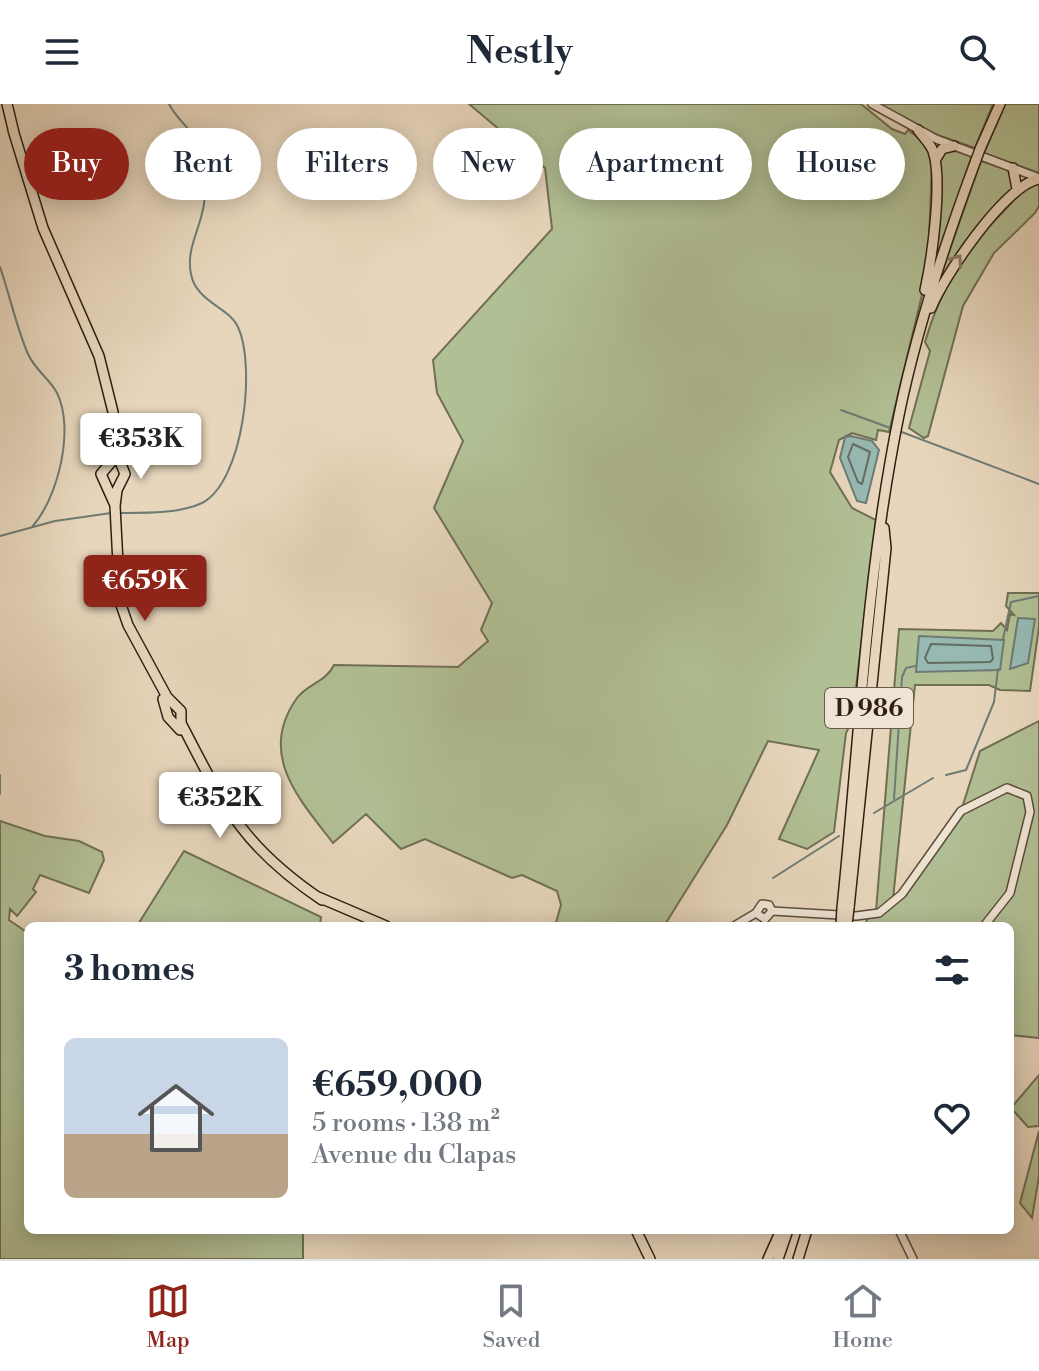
<!DOCTYPE html>
<meta charset="utf-8">
<style>
body{margin:0;font-family:"Libre Bodoni",serif;background:#f6f6f7;color:#1f2937;height:100vh;display:flex;flex-direction:column;font-size:30px;white-space:nowrap}
*{box-sizing:border-box;margin:0}
p{font-size:26px;color:#747a83}
.icon{flex:none;width:44px;height:44px;fill:none;stroke:currentColor;stroke-width:2;stroke-linecap:round;stroke-linejoin:round}
.map{position:relative;flex:1;overflow:hidden}
.sheet{position:absolute;left:24px;top:818px;width:990px;height:312px;display:flex;flex-direction:column;background:#fff;border-radius:12px;box-shadow:0 4px 20px #0003}
.sheet>*{flex:none}
.top-card{position:absolute;left:24px;top:24px;width:992px;height:72px;display:flex;gap:16px}
.price{position:absolute;translate:-50% -68px;padding:0 18px;border-radius:8px;background:#fff;color:#222;font-size:26px;line-height:52px;filter:drop-shadow(0 2px 4px #0008)}
.price::after{content:'';position:absolute;left:50%;top:48px;width:24px;height:18px;margin-left:-12px;background:inherit;clip-path:polygon(0 0,100% 0,50% 100%)}
.price.on{background:#8f2418;color:#fff}
ul{padding:0;list-style:none}
li{display:flex;align-items:center;gap:24px;height:200px;padding:0 40px}
li+li{border-top:2px solid #e0e1e3}
li span{display:grid;place-items:center;flex:none;width:224px;height:160px;border-radius:12px;color:#555}
li>.icon{margin-inline-start:auto}
span .icon{width:96px;height:96px;fill:#fffc;stroke-width:1}
li b{font-size:34px}
h2{display:flex;justify-content:space-between;align-items:center;height:96px;padding:0 40px;font-size:34px}
.tag{padding:0 28px;border-radius:36px;background:#fff;box-shadow:0 4px 20px #0003;font-size:28px;line-height:72px}
.tag.on{background:#8f2418;color:#fff}
header{display:flex;justify-content:space-between;align-items:center;height:104px;padding:0 40px;background:#fff;font-size:36px;font-weight:800}
.dock{display:flex;justify-content:space-around;align-items:center;height:112px;border-top:2px solid #e0e1e3;background:#fff;font-size:22px;color:#747a83}
.dock a{display:grid;justify-items:center;gap:4px}
.dock .on{color:#8f2418}
.map>svg:first-child{display:block}
.green{fill:#b1bf94;stroke:#706f54;stroke-width:2}
.water{fill:#97b9b2;stroke:#6d7b73;stroke-width:2}
.lines{fill:none;stroke-linecap:round;stroke-linejoin:round}
.shore{stroke:#636c63;stroke-width:2}
.stream{stroke:#6d7b73;stroke-width:2}
.minor-casing{stroke:#5d4d3e;stroke-width:10}
.major-casing{stroke:#2f1f14;stroke-width:12}
.minor{stroke:#efe4d3;stroke-width:7}
.major{stroke:#e7d6bc;stroke-width:9}
.major-bridge-casing{stroke:#2f1f14;stroke-width:12;stroke-linecap:butt}
.major-bridge{stroke:#e7d6bc;stroke-width:9}
.oneway{stroke:#8b7a68}
.labels{text-anchor:middle;stroke-width:8;stroke-linejoin:round;paint-order:stroke}
.shield{fill:#efe4d3;stroke:#695a4d;stroke-width:2}
.shield-label{font-size:24px;font-weight:bold;fill:#2f1f14}
</style>
<header><svg class="icon" aria-label="menu" viewBox="0 0 24 24"><path d="M4 6h16M4 12h16M4 18h16"/></svg>Nestly<svg class="icon" aria-label="search" viewBox="0 0 24 24"><circle cx="10" cy="10" r="6"/><path d="M15 15l6 6"/></svg></header>
<div class="map">
<svg width="1039" height="1155" viewBox="0 0 1039 1155">
<rect width="100%" height="100%" fill="#e7d6bc"/>
<filter id="stains"><feTurbulence type="fractalNoise" baseFrequency=".0025" numOctaves="4"/><feColorMatrix values="0 0 0 0 .2 0 0 0 0 .09 0 0 0 0 .02 0 0 0 .5 -.17"/></filter>
<radialGradient id="worn" r=".72"><stop offset=".6" stop-color="#630" stop-opacity="0"/><stop offset="1" stop-color="#630" stop-opacity=".3"/></radialGradient>
<path class="green" d="M 469,0 L 861,0 L 892,25 L 905,30 L 908,26 L 928,41 L 932,56 L 928,166 L 889,328 L 878,326 L 876,336 L 852,329 L 839,336 L 830,368 L 852,404 L 876,416 L 852,617 L 846,629 L 834,728 L 807,745 L 779,735 L 819,646 L 768,637 L 727,721 L 664,822 L 555,822 L 561,801 L 557,787 L 522,771 L 512,774 L 425,735 L 401,745 L 366,710 L 333,739 C 299,695 257,650 297,594 C 307,580 326,578 334,561 L 458,563 L 488,537 L 481,526 L 492,499 L 434,404 L 463,337 L 437,289 L 433,256 L 552,125 L 545,64 Z
M 877,0 L 993,0 L 975,44 L 929,28 Z
M 1005,0 L 1039,0 L 1039,69 L 984,49 Z
M 950,46 L 972,51 L 932,171 L 939,51 Z
M 981,57 L 1009,66 L 1016,83 L 936,185 Z
M 1039,78 L 1039,102 L 1035,109 L 994,149 L 963,202 L 928,332 L 924,334 L 909,324 L 930,247 L 925,238 C 940,185 966,144 1006,105 C 1017,93 1023,84 1039,78 Z
M 1008,489 L 1039,489 L 1039,523 L 1030,587 L 1000,586 L 989,581 L 915,581 L 893,795 L 876,807 L 899,525 L 993,527 L 1001,519 L 1007,526 L 1010,510 L 1014,511 L 1006,502 Z
M 1039,617 L 1039,934 L 1010,931 L 1010,822 L 865,822 L 868,812 L 889,803 L 961,707 L 980,647 Z
M 0,717 L 45,732 L 79,737 L 102,748 L 104,756 L 89,789 L 40,771 L 33,785 L 36,788 L 17,812 L 10,805 L 9,816 L 28,829 L 28,1126 L 303,1126 L 303,1155 L 0,1155 Z
M 184,747 L 321,813 L 320,822 L 137,822 Z
M 1039,971 L 1039,1022 L 1028,1023 L 1011,1004 Z
M 1039,1027 L 1039,1072 L 1032,1114 L 1020,1099 Z"/>
<path class="water" d="M 851,332 L 872,337 L 879,346 L 866,399 L 857,397 L 840,354 L 845,333 Z
M 1018,514 L 1035,515 L 1028,559 L 1010,565 Z
M 919,532 L 1004,536 L 1000,566 L 916,568 Z"/>
<g class="lines">
<path class="shore" d="M 853,340 L 870,348 L 862,380 L 858,378 L 848,353 Z
M 931,540 L 991,542 L 993,555 L 990,558 L 928,559 L 925,554 Z"/>
<path class="stream" d="M 0,163 C 10,192 16,222 28,250 C 35,266 50,275 57,289 C 75,325 58,394 32,423
M 841,306 L 893,325
M 899,327 L 1039,380
M 118,409 C 143,409 179,410 202,399 C 244,377 256,261 238,223 C 229,203 196,198 191,170 C 186,146 199,127 203,105 C 207,88 204,62 200,45 C 195,28 177,16 169,0
M 0,432 L 55,417 L 111,409
M 1003,535 L 1011,498 L 1039,492
M 0,671 L 0,690
M 946,671 L 966,666 L 994,598 L 998,565
M 894,695 L 902,573 L 906,564 L 915,562
M 874,709 L 933,674
M 773,774 L 839,732"/>
<defs>
<path id="minor" d="M 872,0 L 936,35 L 1039,74
M 772,807 L 856,812 L 879,809 L 902,790 L 961,707 L 1007,684 L 1027,692 L 1030,708 L 1010,789 L 984,822
M 734,822 L 756,809 L 762,800 L 769,801 L 772,807 L 765,815 L 756,809
M 899,1126 L 913,1155"/>
<path id="major" d="M 7,0 L 14,29
M 13,26 L 43,124 L 99,252 L 113,308 L 119,355 L 125,370 L 117,386 L 115,402 L 120,498 L 128,521 L 167,593 L 181,607 L 181,619 C 224,702 242,742 322,796
M 918,26 C 923,33 930,39 933,47 C 943,76 932,155 925,186
M 980,45 L 1000,0
M 936,55 L 942,45 L 954,42
M 1013,64 L 1017,85
M 931,204 C 944,172 1005,81 1039,75
M 114,399 L 101,370 L 113,356 L 115,346
M 163,595 L 168,613 L 180,626
M 318,793 L 386,822
M 842,804 C 859,640 866,472 899,311 C 917,223 945,139 976,56
M 849,804 L 886,444 L 884,424
M 636,1126 L 650,1155
M 768,1155 L 781,1126
M 778,1155 L 788,1126
M 798,1155 L 807,1126"/>
</defs>
<use href="#minor" class="minor-casing"/>
<use href="#major" class="major-casing"/>
<use href="#minor" class="minor"/>
<use href="#major" class="major"/>
<defs>
<path id="major-bridge" d="M 976,56 L 980,45
M 841,820 L 842,804
M 847,821 L 849,804"/>
</defs>
<use href="#major-bridge" class="major-bridge-casing"/>
<use href="#major-bridge" class="major-bridge"/>
</g>
<defs><path id="oneway-chevron" d="M-2-3.5L2.5 0L-2 3.5" fill="none" stroke-width="1.6" stroke-linecap="round" stroke-linejoin="round" transform="scale(2)"/></defs>
<use class="oneway" href="#oneway-chevron" transform="translate(957 156) rotate(-55)"/>
<g class="labels">
<rect class="shield" x="825" y="584" width="88" height="40" rx="6"/>
<g class="shield-label">
<text x="869" y="612">D 986</text>
</g>
</g>
<rect width="100%" height="100%" filter="url(#stains)"/>
<rect width="100%" height="100%" fill="url(#worn)"/>
</svg>
<b class="price" style="left:141px;top:377px">€353K</b>
<b class="price on" style="left:145px;top:519px">€659K</b>
<b class="price" style="left:220px;top:736px">€352K</b>
<div class="top-card">
<a class="tag on">Buy</a>
<a class="tag">Rent</a>
<a class="tag">Filters</a>
<a class="tag">New</a>
<a class="tag">Apartment</a>
<a class="tag">House</a>
</div>
<section class="sheet">
<h2>3 homes<svg class="icon" aria-label="filters" viewBox="0 0 24 24"><path d="M4 7h16M4 17h16"/><circle cx="9" cy="7" r="2"/><circle cx="15" cy="17" r="2"/></svg></h2>
<ul>
<li><span style="background:linear-gradient(#c9d6e8 60%,#b9a48a 0)"><svg class="icon" aria-label="home" viewBox="0 0 24 24"><path d="M3 11l9-7 9 7M6 9v11h12V9"/></svg></span><div><b>€659,000</b><p>5 rooms · 138 m²</p><p>Avenue du Clapas</p></div><svg class="icon" aria-label="heart" viewBox="0 0 24 24"><path d="M12 20l-8-8c-3-5 5-10 8-4 3-6 11-1 8 4z"/></svg></li>
</ul>
</section>
</div>
<nav class="dock">
<a class="on"><svg class="icon" aria-label="map" viewBox="0 0 24 24"><path d="M3 6l6-2 6 2 6-2v14l-6 2-6-2-6 2zM9 4v14M15 6v14"/></svg>Map</a>
<a><svg class="icon" aria-label="saved" viewBox="0 0 24 24"><path d="M7 4h10v16l-5-4-5 4z"/></svg>Saved</a>
<a><svg class="icon" aria-label="home" viewBox="0 0 24 24"><path d="M3 11l9-7 9 7M6 9v11h12V9"/></svg>Home</a>
</nav>
